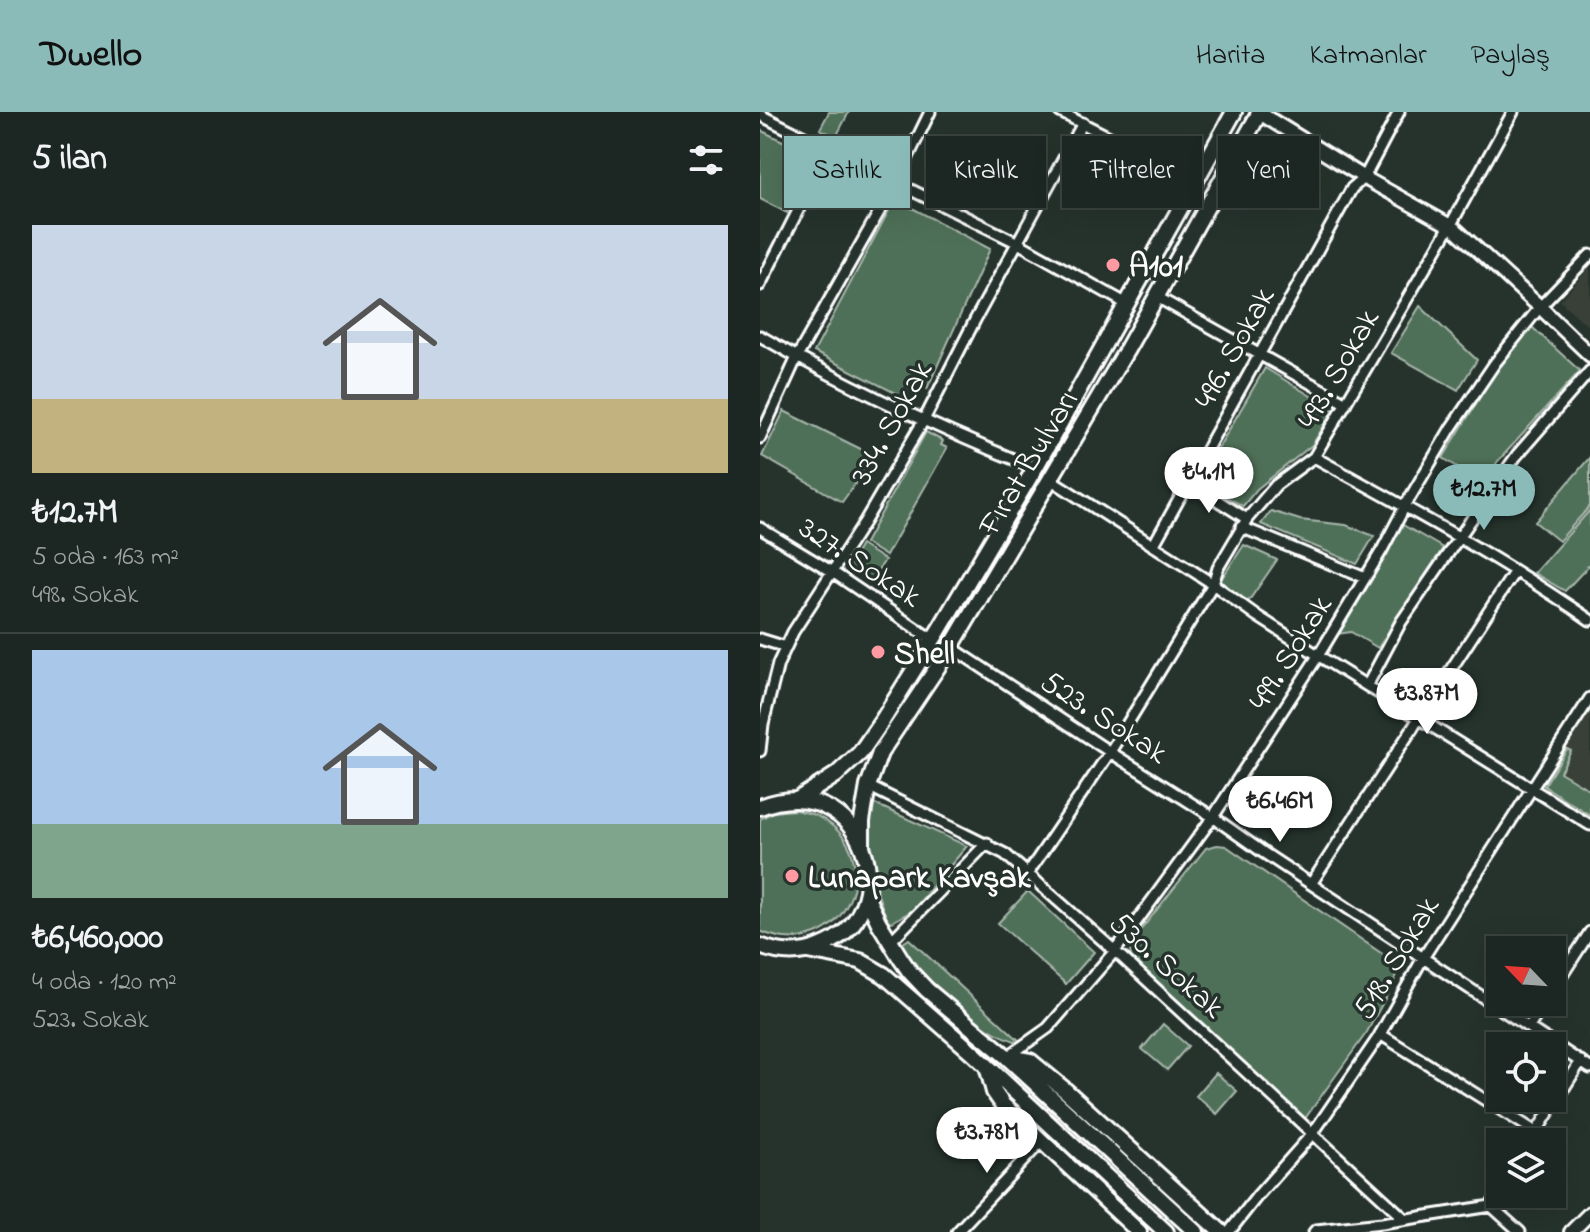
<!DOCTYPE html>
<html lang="tr">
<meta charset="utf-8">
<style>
body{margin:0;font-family:"Indie Flower",sans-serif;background:#29322f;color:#f1f3f6;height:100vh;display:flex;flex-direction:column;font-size:30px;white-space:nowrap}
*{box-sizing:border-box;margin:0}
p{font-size:26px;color:#a0a5a5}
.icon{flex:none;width:44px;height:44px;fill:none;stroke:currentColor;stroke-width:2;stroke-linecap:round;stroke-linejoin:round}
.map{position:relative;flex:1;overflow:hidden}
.sheet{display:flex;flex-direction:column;background:#1c2622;width:760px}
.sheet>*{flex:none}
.hud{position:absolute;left:24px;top:24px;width:686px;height:72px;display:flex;gap:16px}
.needle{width:52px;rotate:295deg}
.tools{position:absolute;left:726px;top:824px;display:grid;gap:16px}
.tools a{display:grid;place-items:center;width:80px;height:80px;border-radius:0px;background:#1c2622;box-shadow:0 8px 32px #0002,0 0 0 2px #3a4340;font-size:40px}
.price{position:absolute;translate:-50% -68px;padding:0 18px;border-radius:28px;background:#fff;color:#222;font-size:26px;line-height:52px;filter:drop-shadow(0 2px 4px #0008)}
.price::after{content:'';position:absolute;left:50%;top:48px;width:24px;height:18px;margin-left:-12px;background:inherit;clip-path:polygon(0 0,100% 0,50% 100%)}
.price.on{background:#8bbbb9;color:#111}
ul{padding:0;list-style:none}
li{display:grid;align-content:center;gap:16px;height:424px;padding:0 32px}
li+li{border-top:2px solid #3a4340}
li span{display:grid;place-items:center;height:248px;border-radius:0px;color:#555}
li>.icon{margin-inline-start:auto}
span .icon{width:144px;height:144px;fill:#fffc;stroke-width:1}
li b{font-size:34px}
h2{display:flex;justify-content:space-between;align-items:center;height:96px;padding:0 32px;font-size:34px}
.chip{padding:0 28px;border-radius:0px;background:#1c2622;box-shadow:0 8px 32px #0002,0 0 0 2px #3a4340;font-size:28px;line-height:72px}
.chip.on{background:#8bbbb9;color:#111}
header{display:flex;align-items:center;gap:48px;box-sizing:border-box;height:112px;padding:0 40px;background:#8bbbb9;color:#111}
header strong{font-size:38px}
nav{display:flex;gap:44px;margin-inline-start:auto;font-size:28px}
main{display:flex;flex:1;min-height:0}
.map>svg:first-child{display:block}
.built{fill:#394037}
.green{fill:#506f58;stroke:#a8b7ac;stroke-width:2}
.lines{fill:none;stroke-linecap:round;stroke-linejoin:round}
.street-casing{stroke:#fff;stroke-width:15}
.secondary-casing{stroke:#fff;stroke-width:18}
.primary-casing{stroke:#fff;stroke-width:20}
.street{stroke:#26332d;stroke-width:9}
.secondary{stroke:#26332d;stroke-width:12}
.primary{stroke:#26332d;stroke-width:14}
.poi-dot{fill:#ff9aa2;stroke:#26332d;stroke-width:3}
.labels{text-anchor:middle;stroke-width:7;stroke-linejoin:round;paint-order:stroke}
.poi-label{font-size:32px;font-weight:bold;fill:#fff;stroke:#26332d;text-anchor:start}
.street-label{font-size:32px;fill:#fff;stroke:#26332d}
</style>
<header>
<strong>Dwello</strong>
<nav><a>Harita</a><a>Katmanlar</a><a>Paylaş</a></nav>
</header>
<main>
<section class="sheet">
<h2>5 ilan<svg class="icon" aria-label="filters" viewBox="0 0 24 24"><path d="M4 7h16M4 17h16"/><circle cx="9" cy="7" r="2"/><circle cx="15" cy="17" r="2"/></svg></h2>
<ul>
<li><span style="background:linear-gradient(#c9d6e8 70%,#c2b280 0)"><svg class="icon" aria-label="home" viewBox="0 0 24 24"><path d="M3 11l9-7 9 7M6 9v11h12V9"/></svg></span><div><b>₺12.7M</b><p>5 oda · 163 m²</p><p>498. Sokak</p></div></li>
<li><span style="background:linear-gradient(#a9c7e8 70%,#7fa58c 0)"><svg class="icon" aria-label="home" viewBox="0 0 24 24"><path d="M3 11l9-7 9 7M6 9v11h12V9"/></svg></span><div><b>₺6,460,000</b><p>4 oda · 120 m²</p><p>523. Sokak</p></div></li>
</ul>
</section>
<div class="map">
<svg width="830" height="1120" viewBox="0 0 830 1120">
<rect width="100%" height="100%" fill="#26332d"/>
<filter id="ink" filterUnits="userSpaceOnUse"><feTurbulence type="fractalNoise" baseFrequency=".0125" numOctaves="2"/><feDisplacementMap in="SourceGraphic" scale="16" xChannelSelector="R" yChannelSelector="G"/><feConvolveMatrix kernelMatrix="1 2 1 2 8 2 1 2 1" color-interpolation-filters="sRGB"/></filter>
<g filter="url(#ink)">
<path class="built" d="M 830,155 L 830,216 L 800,189 Z
M 830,595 L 830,707 L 780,675 Z"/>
<path class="green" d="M 69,0 L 89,0 L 76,25 L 60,17 Z
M 0,18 L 56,45 L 27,101 L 0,87 Z
M 135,87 L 230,137 L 167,277 L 153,267 L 143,285 L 54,240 Z
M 660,194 L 717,248 L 698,278 L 631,241 Z
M 772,215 L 820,259 L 738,349 L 723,371 L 683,346 L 742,249 Z
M 505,256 L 574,298 L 552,333 L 497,377 L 483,394 L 439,369 Z
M 24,299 L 111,342 L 101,364 L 82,390 L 2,344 Z
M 166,320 L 183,329 L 181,333 L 187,336 L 126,444 L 105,431 Z
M 830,345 L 830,394 L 799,429 L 775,410 Z
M 830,398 L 830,452 L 805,479 L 774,461 Z
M 511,399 L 540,408 L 586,413 L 614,424 L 597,452 L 501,412 Z
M 643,413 L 683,436 L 618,536 L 591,520 L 577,522 Z
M 101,433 L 125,448 L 111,470 L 88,455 Z
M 484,433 L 517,448 L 488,490 L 460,469 Z
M 807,637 L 811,639 L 800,660 L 830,678 L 830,703 L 784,674 Z
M 113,691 L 207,734 L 152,799 L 132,810 L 128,809 C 113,777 102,725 113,691 Z
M 35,698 C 43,700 52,701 59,705 C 133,744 83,856 0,819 L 0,707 L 13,700 Z
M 457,733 L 466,734 L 631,848 L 637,858 L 634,870 L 607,920 L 544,1008 L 371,848 L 370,836 L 380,819 L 446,736 Z
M 268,779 L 334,840 L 306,872 L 238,811 Z
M 149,827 L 261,930 L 260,931 C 250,927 240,924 231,918 C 204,903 160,861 142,836 L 143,831 Z
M 403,912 L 428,934 L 407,958 L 382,937 Z
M 456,961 L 477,979 L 457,1002 L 436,984 Z"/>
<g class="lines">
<defs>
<path id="street" d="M 300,0 L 436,69
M 0,3 L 258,131 L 367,192
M 0,173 L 69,38
M 397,185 L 586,291
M 0,224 C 88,275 181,318 275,356
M 0,326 L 37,245 L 136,70 L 170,0
M 554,345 C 648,396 742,447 830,508
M 290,367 L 453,472 L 497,504 L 567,549 L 830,713
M 428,370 L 487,407
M 481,415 L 605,466
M 0,416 L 71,459 L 173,528
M 393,434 L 592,76 L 604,66 L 639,0
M 0,527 L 26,535
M 191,535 L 350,640 L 453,705 L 504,741 L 830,956
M 607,574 L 641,510 L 722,392 L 757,343 L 830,259
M 0,639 L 3,612 L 18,552 L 33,520 L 105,409 L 164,308 L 215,208 L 323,11
M 108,674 L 245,742 L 355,839 L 645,1107
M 268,761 L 350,640 L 453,472 L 458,456 L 487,407 L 516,373 L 554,345 L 690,114 L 753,0
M 551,772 L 755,459
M 130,830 L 227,731
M 792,879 L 830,820
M 769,915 L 785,890
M 620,922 L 776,1020
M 247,945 L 288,916 L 355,839 L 453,705 L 558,544 L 622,438 L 645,394 L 691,316 L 735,251 L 780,195 L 830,143
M 770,1030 L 821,949
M 731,1094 L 740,1079
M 197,1120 L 282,1029
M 469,1120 L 498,1083 L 553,1021 L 618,926 L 663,846 L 830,586
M 554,1120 L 556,1118 L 622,1111 L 731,1094 L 760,1120"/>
<path id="secondary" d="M 498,0 L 610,69 L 694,116 L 780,195 L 830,243
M 811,1120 L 830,1101"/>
<path id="primary" d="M 37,688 L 76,663 L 100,641 L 122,609 L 179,518 L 275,356 L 474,0
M 0,695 C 105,655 150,802 59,835 C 39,843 20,842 0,834
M 102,733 L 102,709 L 108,674 L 120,641 L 191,535 L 366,239 L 500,0
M 106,784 L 119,811 L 141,847 L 150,860 L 167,878 L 247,945 L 436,1120
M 48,839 L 100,849 L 124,863 L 213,941 L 406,1120
M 247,945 L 270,949 L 305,978 L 461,1120
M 227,954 L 234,980 L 243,993 L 379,1120"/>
</defs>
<use href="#street" class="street-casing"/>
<use href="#secondary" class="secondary-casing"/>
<use href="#primary" class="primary-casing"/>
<use href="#street" class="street"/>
<use href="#secondary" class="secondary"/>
<use href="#primary" class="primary"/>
</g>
</g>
<g class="poi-dot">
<circle cx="353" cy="153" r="8"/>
<circle cx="118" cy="540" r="8"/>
<circle cx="32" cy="764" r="8"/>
</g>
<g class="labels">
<g class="poi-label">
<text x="369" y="164">A101</text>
<text x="134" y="551">Shell</text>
<text x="48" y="775">Lunapark Kavşak</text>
</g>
<g class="street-label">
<text transform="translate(473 235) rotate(-61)" y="11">496. Sokak</text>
<text transform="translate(577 256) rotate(-60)" y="11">493. Sokak</text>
<text transform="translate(130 310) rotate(-61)" y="11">334. Sokak</text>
<text transform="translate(267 350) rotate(-59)" y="11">Fırat Bulvarı</text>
<text transform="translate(101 449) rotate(33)" y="11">327. Sokak</text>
<text transform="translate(529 540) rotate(-58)" y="11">499. Sokak</text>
<text transform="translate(345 604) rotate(33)" y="11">523. Sokak</text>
<text transform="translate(635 845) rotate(-59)" y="11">518. Sokak</text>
<text transform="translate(408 852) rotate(42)" y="11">530. Sokak</text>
</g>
</g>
</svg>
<div class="tools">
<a><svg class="needle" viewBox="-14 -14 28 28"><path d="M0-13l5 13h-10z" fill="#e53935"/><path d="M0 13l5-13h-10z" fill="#a0a5a5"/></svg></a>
<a><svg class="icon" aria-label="locate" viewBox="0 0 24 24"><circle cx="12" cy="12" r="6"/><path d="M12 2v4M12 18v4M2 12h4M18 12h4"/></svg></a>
<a><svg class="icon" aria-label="layers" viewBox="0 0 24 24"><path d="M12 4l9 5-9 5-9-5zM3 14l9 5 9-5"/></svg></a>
</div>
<b class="price" style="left:449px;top:403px">₺4.1M</b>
<b class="price on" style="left:724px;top:420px">₺12.7M</b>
<b class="price" style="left:667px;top:624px">₺3.87M</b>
<b class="price" style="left:520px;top:732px">₺6.46M</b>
<b class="price" style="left:227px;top:1063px">₺3.78M</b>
<div class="hud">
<a class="chip on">Satılık</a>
<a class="chip">Kiralık</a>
<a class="chip">Filtreler</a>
<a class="chip">Yeni</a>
</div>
</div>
</main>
